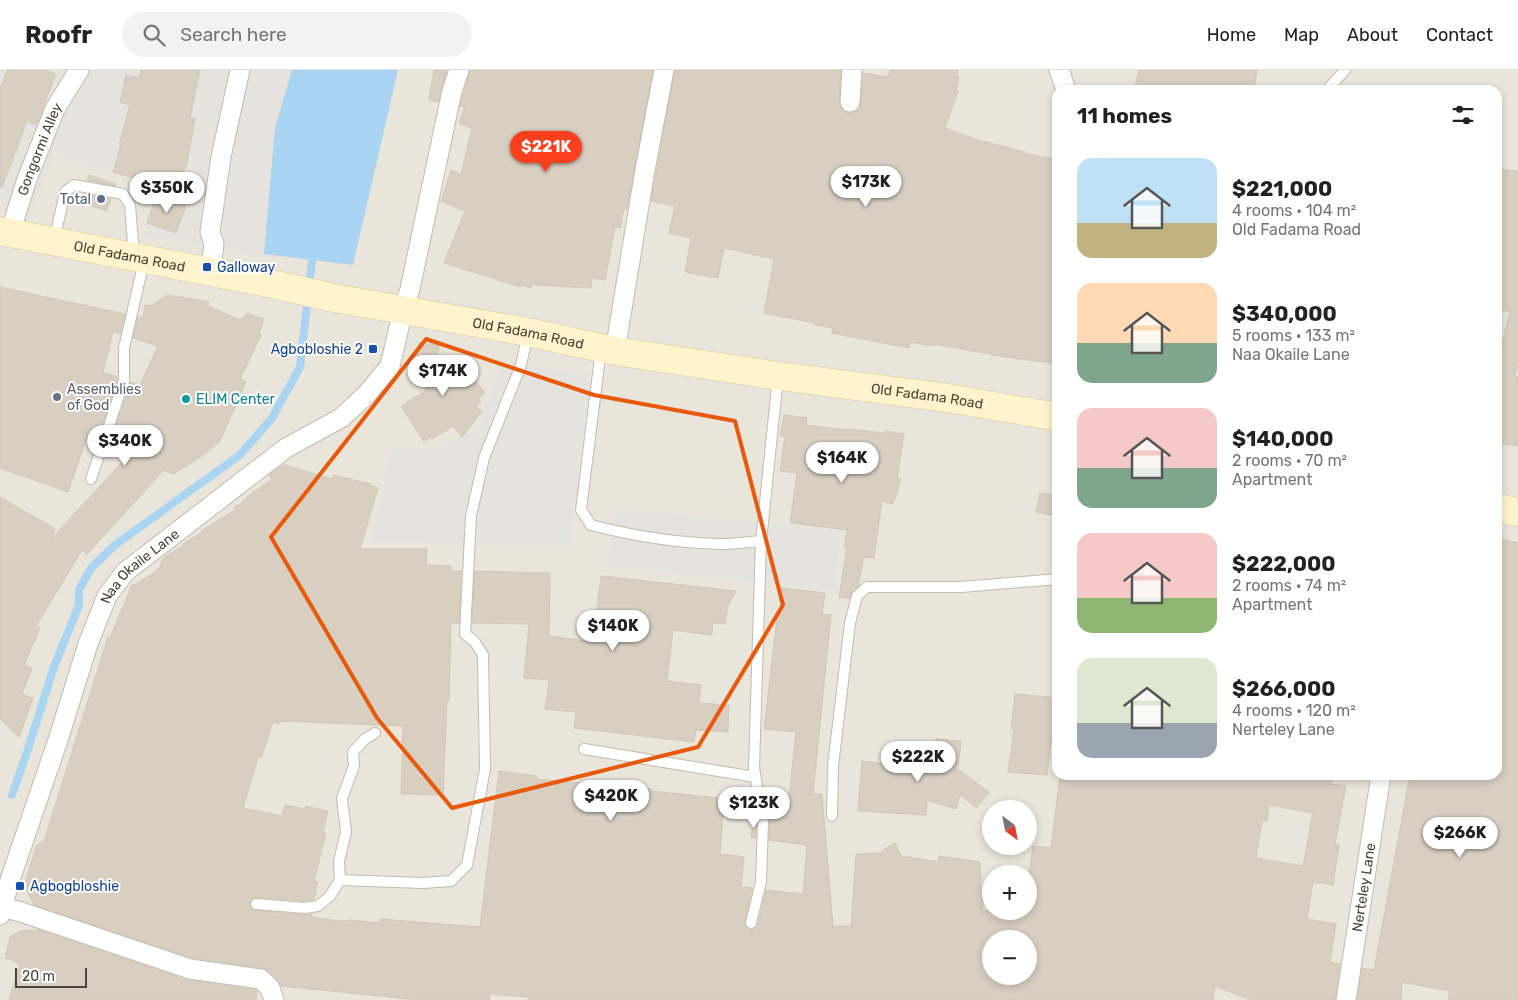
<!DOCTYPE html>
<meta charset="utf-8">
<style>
body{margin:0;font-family:Rubik,sans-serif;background:#f2f2f2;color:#222;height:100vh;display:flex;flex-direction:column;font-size:19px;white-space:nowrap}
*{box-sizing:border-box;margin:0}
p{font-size:16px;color:#767676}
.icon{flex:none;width:28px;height:28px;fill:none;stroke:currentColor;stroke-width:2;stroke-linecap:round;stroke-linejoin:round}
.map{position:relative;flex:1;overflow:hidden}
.side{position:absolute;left:1052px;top:15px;width:450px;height:695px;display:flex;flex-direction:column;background:#fff;border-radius:15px;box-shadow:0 2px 8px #0003}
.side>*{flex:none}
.needle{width:32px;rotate:148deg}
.fabs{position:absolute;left:982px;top:730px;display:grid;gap:10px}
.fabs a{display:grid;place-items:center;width:55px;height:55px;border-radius:50%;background:#fff;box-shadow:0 2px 8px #0003;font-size:25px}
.scale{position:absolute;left:15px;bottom:12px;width:72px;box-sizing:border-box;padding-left:5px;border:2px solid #4b4439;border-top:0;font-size:14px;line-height:18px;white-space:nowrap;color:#4b4439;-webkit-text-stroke:4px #fff;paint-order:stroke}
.price{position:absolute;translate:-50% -42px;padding:0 11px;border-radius:18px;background:#fff;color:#222;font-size:16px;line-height:32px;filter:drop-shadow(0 1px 2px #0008)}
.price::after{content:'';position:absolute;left:50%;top:30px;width:15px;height:11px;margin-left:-8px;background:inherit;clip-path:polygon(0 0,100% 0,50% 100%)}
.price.active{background:#fc3f1d;color:#fff}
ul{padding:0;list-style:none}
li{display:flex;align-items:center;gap:15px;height:125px;padding:0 25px}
li span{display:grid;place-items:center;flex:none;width:140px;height:100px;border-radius:15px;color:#555}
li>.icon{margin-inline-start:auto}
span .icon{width:60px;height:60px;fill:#fffc;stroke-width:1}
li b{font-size:21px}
h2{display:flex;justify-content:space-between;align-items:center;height:60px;padding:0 25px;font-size:21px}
header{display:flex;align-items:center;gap:30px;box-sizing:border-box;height:70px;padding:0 25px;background:#fff;border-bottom:1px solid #e0e0e0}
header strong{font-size:24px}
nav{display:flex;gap:28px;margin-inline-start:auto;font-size:18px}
.search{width:350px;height:45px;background:#f2f2f2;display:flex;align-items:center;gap:12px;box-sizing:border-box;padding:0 18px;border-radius:28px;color:#767676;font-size:19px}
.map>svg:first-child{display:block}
.residential{fill:#eae5da;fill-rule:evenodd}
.industrial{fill:#e6e2dd}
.parking{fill:#e5e3e0}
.water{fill:#a9d4f2}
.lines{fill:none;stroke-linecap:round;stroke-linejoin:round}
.stream{stroke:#a9d4f2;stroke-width:8}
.building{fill:#d8cfc1;stroke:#d3c7b4;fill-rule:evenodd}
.lane-casing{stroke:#c2bbae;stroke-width:12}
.street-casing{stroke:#c2bbae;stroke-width:21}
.secondary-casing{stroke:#d6c79b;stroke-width:29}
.lane{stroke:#fff;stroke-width:10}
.street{stroke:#fff;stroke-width:19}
.secondary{stroke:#fff3cd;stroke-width:28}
.marked{fill:none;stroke:#e8590c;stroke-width:4;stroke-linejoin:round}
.service-dot{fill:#5c6f8a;stroke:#fff;stroke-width:2}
.transit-dot{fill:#1a4fb4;stroke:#fff;stroke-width:2}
.worship-dot{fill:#6b7280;stroke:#fff;stroke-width:2}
.culture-dot{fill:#0f9aa8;stroke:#fff;stroke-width:2}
.labels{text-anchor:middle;stroke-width:4;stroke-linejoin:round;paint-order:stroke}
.street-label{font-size:14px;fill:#4b4439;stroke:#fff}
.service-label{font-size:14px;fill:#4e5e75;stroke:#fff;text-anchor:end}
.transit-label{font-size:14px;fill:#164399;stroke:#fff;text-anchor:start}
.worship-label{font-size:14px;fill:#5b616d;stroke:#fff;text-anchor:start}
.culture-label{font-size:14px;fill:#0d838f;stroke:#fff;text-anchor:start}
</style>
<header>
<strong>Roofr</strong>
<div class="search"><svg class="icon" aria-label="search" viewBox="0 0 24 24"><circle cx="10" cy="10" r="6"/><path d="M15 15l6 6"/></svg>Search here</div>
<nav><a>Home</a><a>Map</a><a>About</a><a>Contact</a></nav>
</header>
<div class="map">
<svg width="1518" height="930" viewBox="0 0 1518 930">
<rect width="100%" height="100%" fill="#f6f3ec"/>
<path class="residential" d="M 0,0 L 353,194 L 398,0 L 1518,0 L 1518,930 L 0,930 ZM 1058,20 L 1498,20 L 1498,705 L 1058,705 ZM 991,739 L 1029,739 L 1029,776 L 991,776 ZM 991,804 L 1029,804 L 1029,841 L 991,841 ZM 991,869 L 1029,869 L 1029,906 L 991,906 Z"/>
<path class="industrial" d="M 0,0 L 314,0 L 275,188 L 141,166 L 156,118 L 54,84 L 31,147 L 0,141 Z"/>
<path class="parking" d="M 501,292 L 589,305 L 569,476 L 371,471 L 392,377 L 434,378 L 479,359 Z
M 616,438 L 841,461 L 834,521 L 608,496 Z"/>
<path class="water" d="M 292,0 L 398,0 L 353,195 L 264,184 L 275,58 Z"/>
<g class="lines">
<path class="stream" d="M 12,725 L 27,682 L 54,597 L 79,535 L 79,520 L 91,498 L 115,475 L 240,385 L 272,348 L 300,297 L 313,181"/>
</g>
<path class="building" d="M 8,0 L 45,0 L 56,4 L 36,55 L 27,51 L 2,117 L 0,117 L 0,18 Z
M 141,0 L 200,0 L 190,48 L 195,49 L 187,93 L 175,120 L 113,102 L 121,75 L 119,75 L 130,35 L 120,32 L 126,5 L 139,8 Z
M 434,0 L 447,0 L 438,32 L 429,30 Z
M 470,0 L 653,0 L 627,139 L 624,139 L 620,158 L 615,157 L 605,210 L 592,208 L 591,218 L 536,215 L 532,214 L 531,218 L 521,215 L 521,217 L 444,193 L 465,141 L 441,131 L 451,100 L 461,104 L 472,58 L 459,53 L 465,37 L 460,36 Z
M 675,0 L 841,0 L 839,31 L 840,37 L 844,42 L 850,43 L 855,42 L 860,38 L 861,33 L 863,3 L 888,7 L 890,0 L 958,0 L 957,6 L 959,7 L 956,20 L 958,21 L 945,58 L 975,69 L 1025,82 L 1024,83 L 1047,88 L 1058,88 L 1058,294 L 991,285 L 991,284 L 933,274 L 933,276 L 910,272 L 909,278 L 832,263 L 833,258 L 815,255 L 815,253 L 764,243 L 774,189 L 724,178 L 718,208 L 685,202 L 691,168 L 669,163 L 675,136 L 651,131 Z
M 1139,0 L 1257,0 L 1254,20 L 1134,20 Z
M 1498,99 L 1518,101 L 1518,291 L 1515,306 L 1518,307 L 1518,376 L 1498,373 L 1498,290 L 1510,242 L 1498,239 Z
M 89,105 L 116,114 L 115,116 L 87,110 Z
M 83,124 L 111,129 L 107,141 L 80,132 Z
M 157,125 L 186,135 L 176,163 L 147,153 Z
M 0,217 L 125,244 L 120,264 L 113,261 L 103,302 L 117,307 L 117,310 L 97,371 L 87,367 L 68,422 L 0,398 Z
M 167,225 L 209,232 L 208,236 L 240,250 L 247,243 L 264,249 L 259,264 L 261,265 L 240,309 L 246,312 L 220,371 L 201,387 L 173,404 L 164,400 L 87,484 L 82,480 L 36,556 L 40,558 L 24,595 L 32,598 L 22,624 L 33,628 L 19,667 L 0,649 L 0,427 L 55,459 L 51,469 L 129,385 L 109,376 L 131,312 L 140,315 L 158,276 L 133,268 L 138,247 L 143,248 L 145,235 L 151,236 Z
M 419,273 L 439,275 L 434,311 L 462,292 L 485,323 L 478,328 L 481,331 L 476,337 L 482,341 L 462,367 L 453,356 L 432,369 L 430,367 L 424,372 L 401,336 L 427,320 L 412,297 Z
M 784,345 L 807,348 L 806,355 L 844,360 L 844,359 L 857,360 L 885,363 L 885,361 L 904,364 L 897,409 L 901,409 L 895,429 L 894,429 L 893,434 L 882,431 L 874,488 L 864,487 L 858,516 L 852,521 L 849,529 L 839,527 L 847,477 L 844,477 L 847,460 L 790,453 L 797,403 L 780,401 L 785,367 L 780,366 Z
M 284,395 L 332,409 L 334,405 L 371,414 L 370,415 L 378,418 L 360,479 L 427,479 L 426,495 L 451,496 L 451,501 L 461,501 L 459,553 L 451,553 L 449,631 L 447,630 L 443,725 L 401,724 L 403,656 L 279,651 L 279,654 L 273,652 L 261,688 L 258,687 L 243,738 L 282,746 L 285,735 L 305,739 L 306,736 L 328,741 L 323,762 L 326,763 L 314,811 L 318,812 L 314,830 L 305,831 L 256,827 L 253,828 L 249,833 L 250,837 L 253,840 L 304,845 L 312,844 L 311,847 L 339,851 L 350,850 L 380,853 L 380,849 L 480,857 L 499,701 L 536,706 L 536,709 L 651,719 L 651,721 L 719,728 L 719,730 L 724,730 L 720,784 L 744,787 L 741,817 L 752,818 L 744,854 L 749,860 L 756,858 L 758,855 L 766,820 L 803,824 L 807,775 L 769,770 L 770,753 L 767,735 L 788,738 L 796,662 L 764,659 L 778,540 L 780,540 L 782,518 L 825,523 L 822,544 L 831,545 L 813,724 L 822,724 L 833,856 L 851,856 L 856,784 L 882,783 L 882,781 L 895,773 L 901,786 L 938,792 L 939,786 L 980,792 L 981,821 L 984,821 L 982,841 L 1029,841 L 1029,805 L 1033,776 L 1051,778 L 1060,705 L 1333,705 L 1332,714 L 1346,716 L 1335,774 L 1339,775 L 1333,815 L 1313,812 L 1307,849 L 1336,854 L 1330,892 L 1340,894 L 1335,930 L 1251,930 L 1215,916 L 1213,930 L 528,930 L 528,927 L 490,924 L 489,930 L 419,930 L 281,916 L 278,910 L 269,901 L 263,898 L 193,888 L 34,835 L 24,815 L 37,775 L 44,771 L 108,567 L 110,568 L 132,515 L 135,515 L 155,502 L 160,497 L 163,488 L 183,476 L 182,475 L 202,462 L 201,461 L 235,440 L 234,437 L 244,432 L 243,431 L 248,428 L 247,427 L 272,409 L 269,405 ZM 1269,735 L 1313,743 L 1303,796 L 1256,788 L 1262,751 L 1267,751 ZM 991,869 L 1029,869 L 1029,906 L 991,906 Z
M 1040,423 L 1058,426 L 1058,446 L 1036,442 Z
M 1498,468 L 1518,473 L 1518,930 L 1448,930 L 1450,921 L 1402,912 L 1401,930 L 1357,930 L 1362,898 L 1374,900 L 1410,705 L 1498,705 Z
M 475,501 L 550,503 L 549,566 L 593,572 L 601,506 L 736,521 L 728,535 L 725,554 L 713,553 L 712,565 L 673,560 L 667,611 L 701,615 L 699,633 L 729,635 L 728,662 L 696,660 L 694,672 L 574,658 L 576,642 L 545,639 L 549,610 L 524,608 L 529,554 L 472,553 Z
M 1015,624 L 1058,628 L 1058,664 L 1052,663 L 1047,705 L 1008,702 L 1014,659 L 1011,659 Z
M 936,669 L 961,671 L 958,697 L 955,697 L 989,722 L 977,738 L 960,725 L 956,739 L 927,730 L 926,745 L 858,741 L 862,691 L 899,696 L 901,681 L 934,687 Z
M 754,743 L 756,753 L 756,768 L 751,768 Z
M 39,860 L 187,910 L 256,920 L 257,921 L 256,930 L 9,930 L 20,894 L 15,892 L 15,891 L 5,888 L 10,867 L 20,861 Z"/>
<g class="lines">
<defs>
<path id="lane" d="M 1327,20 L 1345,0
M 54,171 L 65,122 L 74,115 L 123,124 L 130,135 L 134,186
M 601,279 L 581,440 L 591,455 C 633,466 678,473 722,474 C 735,474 748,472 761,471
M 91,409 L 124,311 L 124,278 L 144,191
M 584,679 L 755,707
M 832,746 L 833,696 L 850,553 L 857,526 L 867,517 L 961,517 L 1058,509
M 340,810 L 423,813 L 451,811 L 467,795 L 485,699 L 483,585 L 475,572 L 465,564 L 471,446 L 484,388 L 521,295 L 528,263
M 256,834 L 305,838 L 318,836 L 330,826 L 340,810 L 339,791 L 346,762 L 342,728 L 354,696 L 353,682 L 365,669 L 375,663
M 751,853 L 761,812 L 763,753 L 754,698 L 761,471 L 778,307"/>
<g id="street">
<path d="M 1059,0 L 1066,20"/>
<path d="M 850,32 L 852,0"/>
<path id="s1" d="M 10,163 L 27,109 L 55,39 L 79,0"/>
<path d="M 210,203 L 214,174 L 210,162 L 221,87 L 240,0"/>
<path d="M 615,281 L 645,100 L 664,0"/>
<path d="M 2,837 L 21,842 L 190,899 L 261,909 L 270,918 L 274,930"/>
<path id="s2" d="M 0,845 L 10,810 L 59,667 L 88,574 L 107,526 L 125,502 L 286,378 L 341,348 L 366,325 L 390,296 L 403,240 L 410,219 L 452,21 L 459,0"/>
<path id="s3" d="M 1346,930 L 1381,705"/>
</g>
<g id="secondary">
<path id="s4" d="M 0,161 L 263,212 L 334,228 L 528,262 L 615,281 L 779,306 L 948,328 L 1058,347"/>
<path d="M 1498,438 L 1518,442"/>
</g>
</defs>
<use href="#lane" class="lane-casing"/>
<use href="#street" class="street-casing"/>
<use href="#secondary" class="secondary-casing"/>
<use href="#lane" class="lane"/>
<use href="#street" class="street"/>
<use href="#secondary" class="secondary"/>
</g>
<path class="marked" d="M 426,269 L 594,325 L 735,351 L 783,535 L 698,677 L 452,738 L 377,648 L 271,467 Z"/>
<circle class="service-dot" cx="101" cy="129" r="5"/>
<g class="transit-dot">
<rect x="202" y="192" width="10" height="10" rx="2.5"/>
<rect x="368" y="274" width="10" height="10" rx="2.5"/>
<rect x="15" y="811" width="10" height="10" rx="2.5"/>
</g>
<circle class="worship-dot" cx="57" cy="327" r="5"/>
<circle class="culture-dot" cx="186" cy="329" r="5"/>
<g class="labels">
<g class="street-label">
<text dy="5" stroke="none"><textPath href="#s1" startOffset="89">Gongormi Alley</textPath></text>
<text dy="5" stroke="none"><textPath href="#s4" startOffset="132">Old Fadama Road</textPath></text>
<text dy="5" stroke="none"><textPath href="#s4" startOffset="538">Old Fadama Road</textPath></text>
<text dy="5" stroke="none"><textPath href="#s4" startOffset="942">Old Fadama Road</textPath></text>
<text dy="5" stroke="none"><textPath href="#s2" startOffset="381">Naa Okaile Lane</textPath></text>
<text dy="5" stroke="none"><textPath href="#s3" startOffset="114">Nerteley Lane</textPath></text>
</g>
<g class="service-label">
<text x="91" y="134">Total</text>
</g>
<g class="transit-label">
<text x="217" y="202">Galloway</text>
<text x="363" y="284" text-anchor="end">Agbobloshie 2</text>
<text x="30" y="821">Agbogbloshie</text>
</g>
<g class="worship-label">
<text x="67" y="324">Assemblies<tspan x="67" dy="16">of God</tspan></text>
</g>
<g class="culture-label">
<text x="196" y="334">ELIM Center</text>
</g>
</g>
</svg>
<div class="fabs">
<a><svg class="needle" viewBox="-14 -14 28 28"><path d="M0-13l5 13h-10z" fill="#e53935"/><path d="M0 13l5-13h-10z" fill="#767676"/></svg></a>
<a>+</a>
<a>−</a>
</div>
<div class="scale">20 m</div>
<b class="price active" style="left:546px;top:103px">$221K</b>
<b class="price" style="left:866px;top:138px">$173K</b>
<b class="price" style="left:167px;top:144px">$350K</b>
<b class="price" style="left:443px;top:327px">$174K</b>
<b class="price" style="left:125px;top:397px">$340K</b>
<b class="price" style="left:842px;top:414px">$164K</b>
<b class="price" style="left:613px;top:582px">$140K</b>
<b class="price" style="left:918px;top:713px">$222K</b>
<b class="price" style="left:611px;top:752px">$420K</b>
<b class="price" style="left:754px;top:759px">$123K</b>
<b class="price" style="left:1460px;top:789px">$266K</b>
<section class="side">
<h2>11 homes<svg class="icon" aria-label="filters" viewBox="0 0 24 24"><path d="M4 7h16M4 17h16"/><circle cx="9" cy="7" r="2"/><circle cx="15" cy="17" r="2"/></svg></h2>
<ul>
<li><span style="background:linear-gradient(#bfe0f5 65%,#c2b280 0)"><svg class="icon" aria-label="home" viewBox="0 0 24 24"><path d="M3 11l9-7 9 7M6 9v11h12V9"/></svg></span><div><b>$221,000</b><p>4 rooms · 104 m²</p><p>Old Fadama Road</p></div></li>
<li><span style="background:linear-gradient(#ffd9b3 60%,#7fa58c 0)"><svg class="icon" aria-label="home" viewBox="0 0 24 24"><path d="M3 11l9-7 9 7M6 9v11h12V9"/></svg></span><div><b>$340,000</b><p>5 rooms · 133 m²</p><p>Naa Okaile Lane</p></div></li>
<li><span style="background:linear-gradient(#f6c9c9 60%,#7fa58c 0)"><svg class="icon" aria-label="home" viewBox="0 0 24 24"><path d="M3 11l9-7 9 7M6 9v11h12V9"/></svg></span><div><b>$140,000</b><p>2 rooms · 70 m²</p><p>Apartment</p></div></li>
<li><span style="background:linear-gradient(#f6c9c9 65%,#8fb573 0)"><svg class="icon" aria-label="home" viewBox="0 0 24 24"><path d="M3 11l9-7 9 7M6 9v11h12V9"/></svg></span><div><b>$222,000</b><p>2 rooms · 74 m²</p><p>Apartment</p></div></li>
<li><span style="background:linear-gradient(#dfe7d0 65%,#9aa5b1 0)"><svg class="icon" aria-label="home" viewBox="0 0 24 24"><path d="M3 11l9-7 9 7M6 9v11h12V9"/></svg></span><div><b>$266,000</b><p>4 rooms · 120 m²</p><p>Nerteley Lane</p></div></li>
</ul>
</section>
</div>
